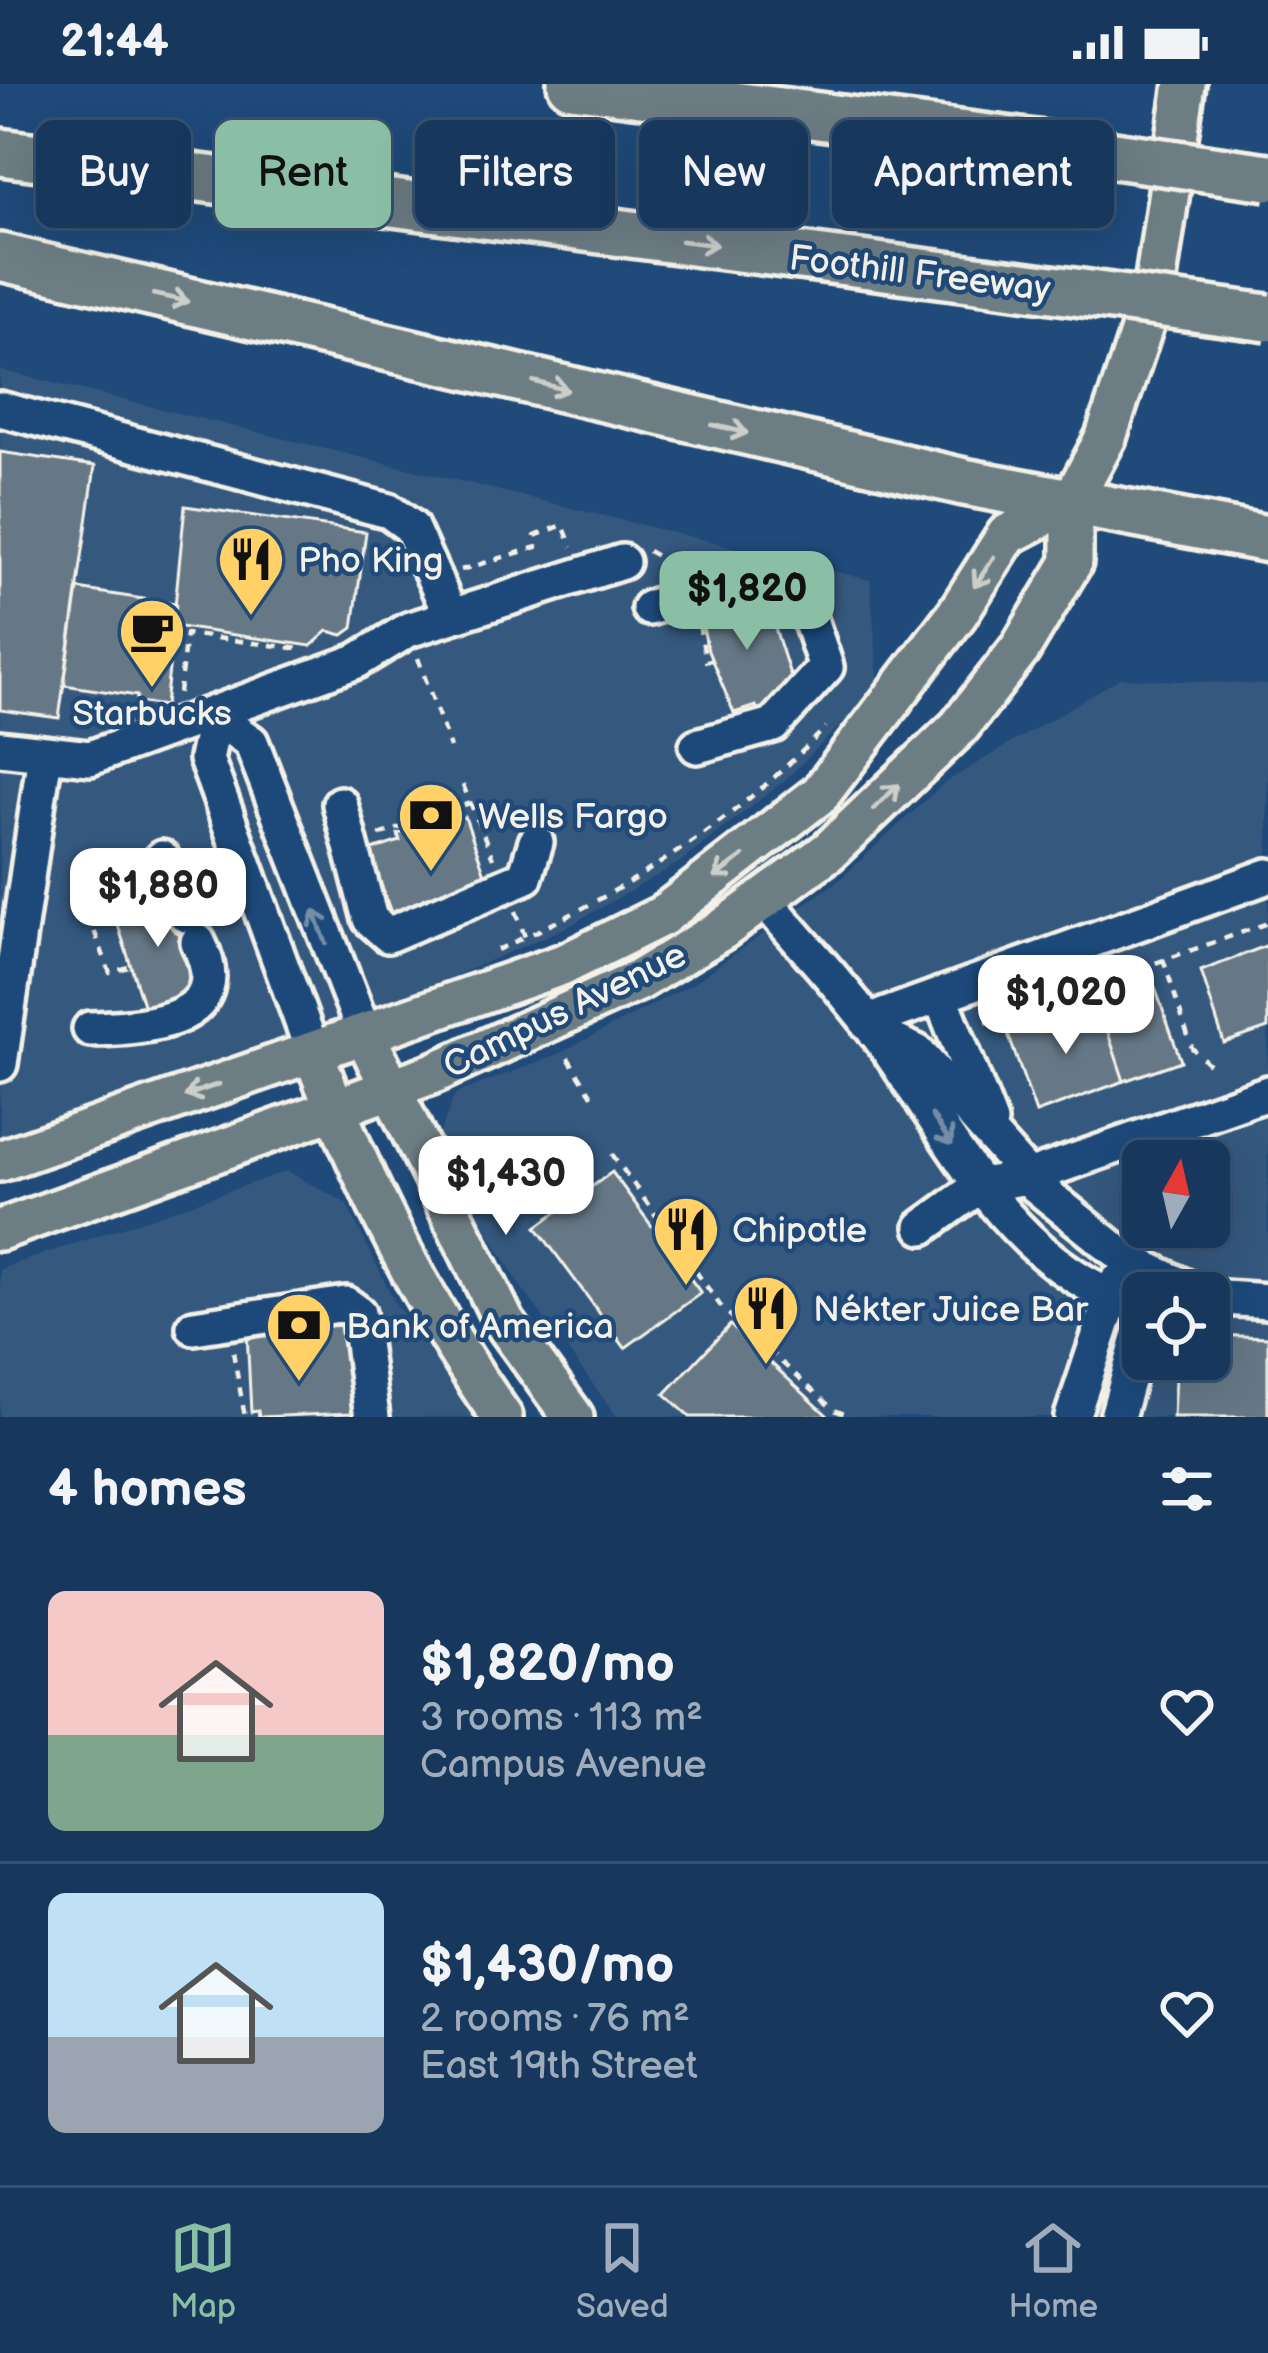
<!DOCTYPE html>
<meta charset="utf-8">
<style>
body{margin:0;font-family:"Balsamiq Sans",sans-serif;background:#244365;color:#f1f3f6;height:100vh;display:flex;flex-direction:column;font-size:45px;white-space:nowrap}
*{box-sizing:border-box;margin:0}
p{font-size:39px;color:#9eacbb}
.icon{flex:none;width:66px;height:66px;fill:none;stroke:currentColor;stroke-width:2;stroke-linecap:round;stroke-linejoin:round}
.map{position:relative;height:1333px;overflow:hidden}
.side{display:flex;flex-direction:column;background:#17385c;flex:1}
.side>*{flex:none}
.banner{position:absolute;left:36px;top:36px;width:1197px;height:108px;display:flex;gap:24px}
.needle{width:78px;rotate:8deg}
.tools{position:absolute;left:1122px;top:1056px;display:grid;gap:24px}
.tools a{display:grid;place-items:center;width:108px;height:108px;border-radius:18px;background:#17385c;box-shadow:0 12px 48px #0002,0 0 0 3px #365272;font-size:60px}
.price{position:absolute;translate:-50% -102px;padding:0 27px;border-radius:24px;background:#fff;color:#222;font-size:39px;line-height:78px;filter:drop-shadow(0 3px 6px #0008)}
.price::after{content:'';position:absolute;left:50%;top:72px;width:36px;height:27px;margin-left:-18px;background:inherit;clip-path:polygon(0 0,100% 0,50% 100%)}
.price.active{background:#8abfa5;color:#111}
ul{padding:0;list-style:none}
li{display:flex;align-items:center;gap:36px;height:300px;padding:0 48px}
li+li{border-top:3px solid #365272}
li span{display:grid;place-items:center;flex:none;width:336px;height:240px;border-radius:18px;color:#555}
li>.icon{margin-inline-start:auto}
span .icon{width:144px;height:144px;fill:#fffc;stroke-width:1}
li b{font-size:51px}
h2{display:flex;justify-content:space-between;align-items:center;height:144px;padding:0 48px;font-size:51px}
.tag{padding:0 42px;border-radius:18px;background:#17385c;box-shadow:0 12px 48px #0002,0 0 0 3px #365272;font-size:42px;line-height:108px}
.tag.active{background:#8abfa5;color:#111}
.status{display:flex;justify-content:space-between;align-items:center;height:84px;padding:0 60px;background:#17385c;direction:ltr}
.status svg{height:33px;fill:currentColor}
.menu{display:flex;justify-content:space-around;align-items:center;height:168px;border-top:3px solid #365272;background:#17385c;font-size:33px;color:#9eacbb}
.menu a{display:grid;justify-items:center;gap:6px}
.menu .active{color:#8abfa5}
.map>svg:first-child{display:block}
.built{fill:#34587e;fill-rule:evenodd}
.building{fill:#667886;stroke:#f4f1e8;stroke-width:3}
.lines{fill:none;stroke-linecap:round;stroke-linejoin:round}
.minor-casing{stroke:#f4f1e8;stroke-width:42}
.major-casing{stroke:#f4f1e8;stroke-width:48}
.highway-casing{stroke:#f4f1e8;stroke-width:54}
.path{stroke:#f4f1e8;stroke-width:4.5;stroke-dasharray:9 9;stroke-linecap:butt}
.minor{stroke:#1f4a7a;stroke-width:33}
.major{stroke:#6d7d84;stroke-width:39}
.highway{stroke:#6d7d84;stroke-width:45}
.highway-bridge-casing{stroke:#f4f1e8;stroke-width:54;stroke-linecap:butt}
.highway-bridge{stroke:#6d7d84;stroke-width:45}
.oneway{stroke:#ccceca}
.oneway2{stroke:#748da6}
.labels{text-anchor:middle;stroke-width:9;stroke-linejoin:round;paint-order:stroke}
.street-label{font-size:36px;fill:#f4f1e8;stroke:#1f4a7a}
.poi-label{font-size:36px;fill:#f4f1e8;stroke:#1f4a7a;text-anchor:start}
</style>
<div class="status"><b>21:44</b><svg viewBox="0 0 49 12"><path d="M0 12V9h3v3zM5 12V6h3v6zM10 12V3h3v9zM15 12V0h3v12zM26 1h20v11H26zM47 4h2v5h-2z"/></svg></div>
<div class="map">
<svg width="1268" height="1333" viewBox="0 0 1268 1333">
<rect width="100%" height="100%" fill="#1f4a7a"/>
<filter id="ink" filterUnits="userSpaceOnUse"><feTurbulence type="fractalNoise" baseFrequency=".00833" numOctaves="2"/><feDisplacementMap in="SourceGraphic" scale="24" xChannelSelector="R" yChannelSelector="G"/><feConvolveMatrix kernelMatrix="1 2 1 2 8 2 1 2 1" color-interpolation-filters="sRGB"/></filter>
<g filter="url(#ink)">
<path class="built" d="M 0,286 L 870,496 L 879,603 L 784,697 L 679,779 L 567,843 L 450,894 L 0,1055 Z
M 1120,594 L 1268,601 L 1268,1333 L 617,1333 L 518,1199 L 474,1123 L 439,1051 L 455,1010 L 558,970 L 692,900 L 839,796 L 944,699 ZM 1143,1077 L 1209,1077 L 1209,1143 L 1143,1143 ZM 1143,1209 L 1209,1209 L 1209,1275 L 1143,1275 Z
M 287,1087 L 346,1119 L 396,1220 L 476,1333 L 0,1333 L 0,1185 Z"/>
<path class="building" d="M 0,368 L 95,382 L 59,634 L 0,626 Z
M 185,422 L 366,448 L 353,544 L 343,551 L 328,547 L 311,562 L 173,542 Z
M 78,505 L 176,520 L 165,622 L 136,618 L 137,612 L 64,601 Z
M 754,507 L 762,531 L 770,529 L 796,609 L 760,635 L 756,622 L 734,629 L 708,567 L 700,529 L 711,525 L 706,513 Z
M 465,733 L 490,804 L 394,837 L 369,767 L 400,757 L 398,750 Z
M 170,803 L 202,898 L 186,917 L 146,930 L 112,822 Z
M 1268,861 L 1268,944 L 1224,959 L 1201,887 Z
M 1153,898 L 1181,977 L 1124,997 L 1097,916 Z
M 1097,916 L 1124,997 L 1036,1029 L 1008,950 Z
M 612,1088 L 701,1209 L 625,1264 L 536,1143 Z
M 342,1239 L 352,1329 L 259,1333 L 258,1327 L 251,1328 L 247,1248 Z
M 730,1241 L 829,1333 L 690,1333 L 665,1310 Z
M 1209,1251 L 1268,1253 L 1268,1333 L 1173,1333 L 1176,1275 L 1209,1275 Z"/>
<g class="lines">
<defs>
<path id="minor" d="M 0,325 L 389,427 L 411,443 L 451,532
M 649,524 L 750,491 L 799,503 L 826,583 L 773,641 L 697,662
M 0,664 L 90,674 L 357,577 L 408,546 L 622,478
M 340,720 L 370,835 L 388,851 L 525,793 L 536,758
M 162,774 L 186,831
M 765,816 C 802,861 844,904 878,951 C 952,1053 1012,1187 1143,1223
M 940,911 L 990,1038
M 867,938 L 1268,792
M 90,945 C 148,944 238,937 198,858
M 876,949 L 917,968 L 1036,1102 L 1125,1174 L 1197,1209
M 313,968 L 206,675 L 215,633 L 251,658 L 365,951
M 0,980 L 45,670
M 923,1143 L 981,1101 L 1028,1093 L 1268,1009
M 1209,1213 L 1268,1217
M 194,1243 L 346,1220 L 358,1229 L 372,1333
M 1072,1333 L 1117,1198
M 1117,1333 L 1143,1240"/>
<path id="major" d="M 365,951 L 504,1238 L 573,1333
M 313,968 C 361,1097 422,1220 502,1333
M 0,1077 L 567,879 L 662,832 L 820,710 L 957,530 L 1007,451 L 1072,417
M 0,1146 L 434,989 L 637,897 L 723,845 L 829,767 L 959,643 L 1020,565 L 1072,478 L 1072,417 L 1106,353 L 1154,208 L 1185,0"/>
<path id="highway" d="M 571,0 L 1044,61
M 0,68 L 1015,200
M 0,173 L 964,398 L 1268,455"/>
</defs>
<use href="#minor" class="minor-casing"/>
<use href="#major" class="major-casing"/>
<use href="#highway" class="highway-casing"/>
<path class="path" d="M 648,467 L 675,482
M 461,486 L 537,463 L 535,452 L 563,441 L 572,463
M 699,541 L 706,577 L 712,576
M 418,574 L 450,664
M 179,609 L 186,550 L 300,565
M 463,701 L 493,774
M 379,751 L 470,719
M 516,827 L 525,853 C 636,801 741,733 826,643
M 497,866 L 525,853
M 1163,875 L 1192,964 L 1211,982
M 128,883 L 110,889 L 88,830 L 146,810
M 986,939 L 1268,839
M 568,974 L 593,1013
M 612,1070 L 722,1224 L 834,1326 L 852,1333
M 233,1268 L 245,1333"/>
<use href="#minor" class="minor"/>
<use href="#major" class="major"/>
<use href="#highway" class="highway"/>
<defs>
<path id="highway-bridge" d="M 1044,61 L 1268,93
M 1015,200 L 1268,234"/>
</defs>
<use href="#highway-bridge" class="highway-bridge-casing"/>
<use href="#highway-bridge" class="highway-bridge"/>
</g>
<defs><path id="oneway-shaft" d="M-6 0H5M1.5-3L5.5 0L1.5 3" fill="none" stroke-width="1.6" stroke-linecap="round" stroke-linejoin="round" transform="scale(3)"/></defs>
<g class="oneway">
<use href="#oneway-shaft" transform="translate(699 159) rotate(7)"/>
<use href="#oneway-shaft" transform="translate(171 214) rotate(12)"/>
<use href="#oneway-shaft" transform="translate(551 302) rotate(15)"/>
<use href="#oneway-shaft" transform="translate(730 345) rotate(13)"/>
<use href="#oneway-shaft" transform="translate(984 488) rotate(123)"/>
<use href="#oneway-shaft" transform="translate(886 713) rotate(-44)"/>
<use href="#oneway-shaft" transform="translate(729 783) rotate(143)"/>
<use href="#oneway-shaft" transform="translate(202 1006) rotate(161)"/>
</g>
<g class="oneway2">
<use href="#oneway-shaft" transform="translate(320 843) rotate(-111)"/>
<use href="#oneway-shaft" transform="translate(942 1046) rotate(56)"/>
</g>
</g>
<defs>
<symbol id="restaurant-pin" viewBox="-11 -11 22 30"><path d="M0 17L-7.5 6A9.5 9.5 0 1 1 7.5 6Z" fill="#ffd166" stroke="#1f4a7a"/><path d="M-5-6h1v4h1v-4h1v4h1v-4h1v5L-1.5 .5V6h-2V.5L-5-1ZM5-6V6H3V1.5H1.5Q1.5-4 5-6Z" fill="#111"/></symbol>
<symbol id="cafe-pin" viewBox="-11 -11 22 30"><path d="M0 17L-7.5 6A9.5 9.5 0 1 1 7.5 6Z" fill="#ffd166" stroke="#1f4a7a"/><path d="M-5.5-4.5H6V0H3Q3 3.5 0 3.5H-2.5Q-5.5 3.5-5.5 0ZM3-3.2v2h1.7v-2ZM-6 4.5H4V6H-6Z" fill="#111"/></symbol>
<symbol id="bank-pin" viewBox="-11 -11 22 30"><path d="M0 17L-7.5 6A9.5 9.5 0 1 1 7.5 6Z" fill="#ffd166" stroke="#1f4a7a"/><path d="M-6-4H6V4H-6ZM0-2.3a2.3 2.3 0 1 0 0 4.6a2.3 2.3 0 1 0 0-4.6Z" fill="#111"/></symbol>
</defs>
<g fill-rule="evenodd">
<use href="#restaurant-pin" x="213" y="437" width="76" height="104"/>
<use href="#cafe-pin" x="114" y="509" width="76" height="104"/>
<use href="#bank-pin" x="393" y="693" width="76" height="104"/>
<use href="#restaurant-pin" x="648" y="1107" width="76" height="104"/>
<use href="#restaurant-pin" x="728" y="1186" width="76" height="104"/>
<use href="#bank-pin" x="261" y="1203" width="76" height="104"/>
</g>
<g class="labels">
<g class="street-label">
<text transform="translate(920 188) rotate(7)" y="13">Foothill Freeway</text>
<text transform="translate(564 925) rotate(-26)" y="13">Campus Avenue</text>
</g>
<g class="poi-label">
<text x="298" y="488">Pho King</text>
<text x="152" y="641" text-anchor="middle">Starbucks</text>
<text x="478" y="744">Wells Fargo</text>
<text x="732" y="1158">Chipotle</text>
<text x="813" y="1237">Nékter Juice Bar</text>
<text x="346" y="1254">Bank of America</text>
</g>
</g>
</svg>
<div class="tools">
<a><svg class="needle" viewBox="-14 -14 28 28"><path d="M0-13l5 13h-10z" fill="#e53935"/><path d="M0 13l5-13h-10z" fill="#9eacbb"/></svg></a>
<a><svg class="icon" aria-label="locate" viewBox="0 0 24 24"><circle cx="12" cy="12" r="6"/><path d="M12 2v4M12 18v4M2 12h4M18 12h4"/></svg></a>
</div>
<b class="price active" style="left:747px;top:569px">$1,820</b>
<b class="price" style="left:158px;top:866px">$1,880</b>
<b class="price" style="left:1066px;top:973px">$1,020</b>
<b class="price" style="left:506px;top:1154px">$1,430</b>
<div class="banner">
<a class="tag">Buy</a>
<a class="tag active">Rent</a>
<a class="tag">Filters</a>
<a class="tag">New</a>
<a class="tag">Apartment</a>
</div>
</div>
<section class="side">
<h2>4 homes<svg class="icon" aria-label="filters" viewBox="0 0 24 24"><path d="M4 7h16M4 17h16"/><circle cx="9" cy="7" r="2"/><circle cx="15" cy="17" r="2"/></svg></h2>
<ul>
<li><span style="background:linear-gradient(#f6c9c9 60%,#7fa58c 0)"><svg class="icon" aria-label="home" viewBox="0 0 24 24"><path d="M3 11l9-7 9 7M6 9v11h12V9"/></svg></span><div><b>$1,820/mo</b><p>3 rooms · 113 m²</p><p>Campus Avenue</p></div><svg class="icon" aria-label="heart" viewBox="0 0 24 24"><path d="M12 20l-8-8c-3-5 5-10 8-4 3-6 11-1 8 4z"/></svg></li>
<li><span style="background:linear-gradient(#bfe0f5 60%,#9aa5b1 0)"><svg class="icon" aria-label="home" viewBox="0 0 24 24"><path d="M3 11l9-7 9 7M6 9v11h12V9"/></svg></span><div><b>$1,430/mo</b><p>2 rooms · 76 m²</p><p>East 19th Street</p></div><svg class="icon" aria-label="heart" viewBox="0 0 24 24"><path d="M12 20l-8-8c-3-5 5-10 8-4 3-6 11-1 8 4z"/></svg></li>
</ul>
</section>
<nav class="menu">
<a class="active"><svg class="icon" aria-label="map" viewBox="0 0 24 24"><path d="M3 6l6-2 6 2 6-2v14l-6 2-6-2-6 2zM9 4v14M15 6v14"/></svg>Map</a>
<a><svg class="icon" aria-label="saved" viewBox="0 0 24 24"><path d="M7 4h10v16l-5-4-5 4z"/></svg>Saved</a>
<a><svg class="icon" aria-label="home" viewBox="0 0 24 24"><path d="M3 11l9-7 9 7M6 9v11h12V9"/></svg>Home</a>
</nav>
